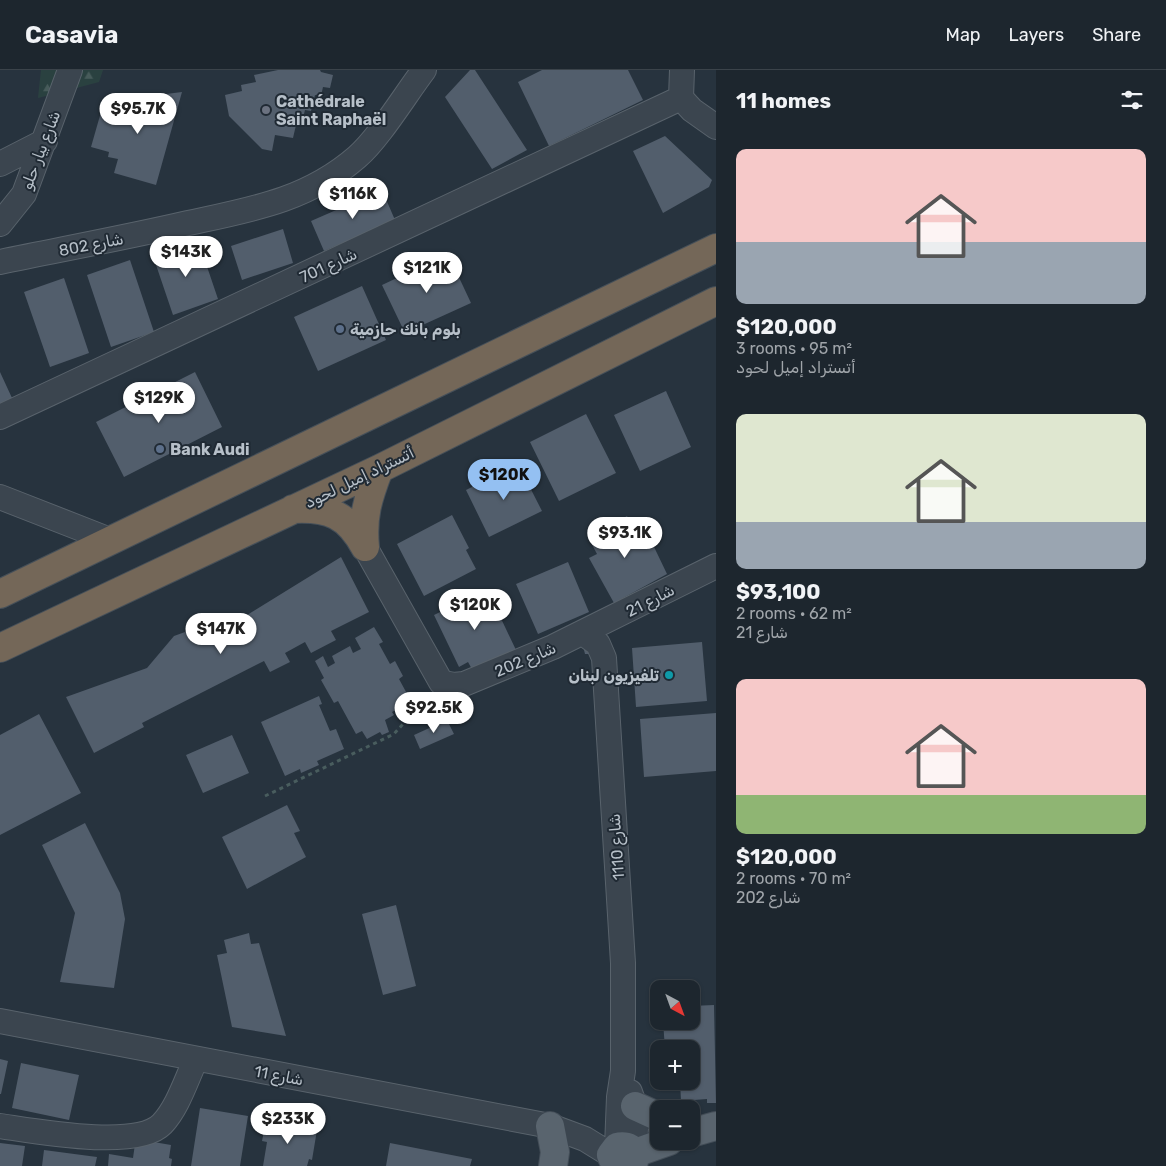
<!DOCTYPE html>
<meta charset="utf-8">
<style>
body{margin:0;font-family:Rubik,Vazirmatn,sans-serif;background:#2a323a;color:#f1f3f6;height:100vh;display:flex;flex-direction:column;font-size:19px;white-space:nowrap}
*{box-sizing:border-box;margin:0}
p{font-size:16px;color:#a0a5aa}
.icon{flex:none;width:28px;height:28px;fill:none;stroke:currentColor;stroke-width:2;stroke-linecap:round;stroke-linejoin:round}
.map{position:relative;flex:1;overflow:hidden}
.details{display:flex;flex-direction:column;background:#1d262e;width:450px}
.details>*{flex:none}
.needle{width:32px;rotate:139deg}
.fabs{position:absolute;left:650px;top:910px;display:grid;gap:10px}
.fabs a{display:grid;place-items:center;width:50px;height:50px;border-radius:10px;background:#1d262e;box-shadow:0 1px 4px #0004,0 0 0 1px #3b434a;font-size:25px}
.price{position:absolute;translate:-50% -42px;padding:0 11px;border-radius:18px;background:#fff;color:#222;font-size:16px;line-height:32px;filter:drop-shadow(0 1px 2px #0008)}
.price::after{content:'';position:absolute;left:50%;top:30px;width:15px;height:11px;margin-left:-8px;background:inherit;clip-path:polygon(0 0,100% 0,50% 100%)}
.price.current{background:#94c0f2;color:#111}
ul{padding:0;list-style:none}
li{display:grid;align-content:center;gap:10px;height:265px;padding:0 20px}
li span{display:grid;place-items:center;height:155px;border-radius:10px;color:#555}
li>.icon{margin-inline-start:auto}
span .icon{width:90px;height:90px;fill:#fffc;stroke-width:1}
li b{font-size:21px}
h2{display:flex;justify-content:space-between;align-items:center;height:60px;padding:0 20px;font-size:21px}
header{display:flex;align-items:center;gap:30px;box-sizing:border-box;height:70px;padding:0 25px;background:#1d262e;border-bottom:1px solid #3b434a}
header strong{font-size:24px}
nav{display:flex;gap:28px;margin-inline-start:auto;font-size:18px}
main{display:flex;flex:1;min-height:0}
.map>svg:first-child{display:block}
.forest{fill:url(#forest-firs)}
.building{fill:#525e6c}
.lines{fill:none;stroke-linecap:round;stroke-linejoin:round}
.minor-casing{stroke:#59636c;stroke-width:26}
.major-casing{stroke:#444e58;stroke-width:30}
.highway-casing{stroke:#465059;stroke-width:30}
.path{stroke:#495d5e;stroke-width:3;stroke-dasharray:4 4;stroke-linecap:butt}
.minor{stroke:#3b454f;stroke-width:24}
.major{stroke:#59646e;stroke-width:28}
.highway{stroke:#746758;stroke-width:28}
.worship-dot{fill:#6b7280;stroke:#202a34;stroke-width:2}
.service-dot{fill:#5c6f8a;stroke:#202a34;stroke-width:2}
.culture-dot{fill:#0f9aa8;stroke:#202a34;stroke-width:2}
.labels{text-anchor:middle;stroke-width:4;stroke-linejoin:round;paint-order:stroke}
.poi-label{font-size:16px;font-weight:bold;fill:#b7c0c9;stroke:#202a34;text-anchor:start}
.street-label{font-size:16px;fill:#b7c0c9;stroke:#202a34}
</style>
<header>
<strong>Casavia</strong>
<nav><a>Map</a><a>Layers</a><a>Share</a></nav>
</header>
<main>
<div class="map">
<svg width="716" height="1096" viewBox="0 0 716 1096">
<defs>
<pattern id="forest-firs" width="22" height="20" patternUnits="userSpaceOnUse" patternTransform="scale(1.25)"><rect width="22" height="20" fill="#2a4140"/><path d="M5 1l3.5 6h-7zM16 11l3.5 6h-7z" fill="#475b5a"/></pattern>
</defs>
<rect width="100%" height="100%" fill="#27333e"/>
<path class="forest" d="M 41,0 L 103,0 L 99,12 L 38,28 Z"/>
<path class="building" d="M 278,0 L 320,0 L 321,2 L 333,5 L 330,18 L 323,17 L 321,26 L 315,25 L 311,41 L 305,40 L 301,56 L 296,55 L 293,68 L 275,65 L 272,81 L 262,79 L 229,46 L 225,25 L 242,21 L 241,15 L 256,12 L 254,5 Z
M 470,0 L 475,0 L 527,80 L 492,99 L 445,27 Z
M 542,0 L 628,0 L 643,30 L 549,76 L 518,12 Z
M 182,22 L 156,115 L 114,103 L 118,89 L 108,87 L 109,82 L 91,77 L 103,35 L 115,39 L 117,34 L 124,36 L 126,29 Z
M 665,66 L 712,110 L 709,117 L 663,143 L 633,81 Z
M 382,120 L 395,150 L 324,181 L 311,151 Z
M 283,159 L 293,193 L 242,210 L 231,176 Z
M 198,170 L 218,229 L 173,245 L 153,186 Z
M 448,184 L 471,233 L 405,263 L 382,215 Z
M 130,190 L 154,262 L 111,277 L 87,205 Z
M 64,208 L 89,283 L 50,297 L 24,222 Z
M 362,216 L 386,270 L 318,301 L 294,247 Z
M 0,302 L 12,328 L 0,334 Z
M 195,302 L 222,357 L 124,407 L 96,352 Z
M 666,321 L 691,377 L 640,401 L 614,345 Z
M 586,344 L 616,403 L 559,431 L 530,372 Z
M 518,394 L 542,441 L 489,467 L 466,420 Z
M 452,445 L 469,478 L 466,480 L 476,499 L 424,526 L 397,474 Z
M 627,446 L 635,461 L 644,456 L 667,504 L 614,533 L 589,488 L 597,484 L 588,467 Z
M 341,487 L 369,542 L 331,561 L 336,570 L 311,583 L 305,572 L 285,583 L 290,592 L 270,602 L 264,591 L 142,653 L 144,657 L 94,683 L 66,627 L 147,598 L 174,566 L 185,562 L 213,566 Z
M 568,492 L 589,542 L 538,564 L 516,514 Z
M 487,519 L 516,580 L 473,601 L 468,592 L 459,597 L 434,545 Z
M 374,557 L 383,572 L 379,574 L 390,594 L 395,591 L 403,606 L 399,609 L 411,631 L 392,642 L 394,645 L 385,650 L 389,662 L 382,665 L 380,662 L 367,669 L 362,661 L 356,664 L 338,631 L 334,633 L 321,610 L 324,608 L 315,591 L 323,586 L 328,597 L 335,593 L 332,586 L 350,576 L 353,583 L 361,579 L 355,568 Z
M 702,572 L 707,631 L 636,637 L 632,578 Z
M 583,576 L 592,584 L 585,584 Z
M 319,626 L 322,634 L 319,635 L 330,661 L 336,659 L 344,679 L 317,691 L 319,695 L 301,703 L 300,699 L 285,706 L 261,652 Z
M 716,643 L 716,701 L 644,707 L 640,649 Z
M 39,644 L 81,723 L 0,765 L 0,665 Z
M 447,650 L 454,664 L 420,679 L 414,665 Z
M 232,665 L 249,703 L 203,723 L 186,685 Z
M 287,735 L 300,761 L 294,763 L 306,787 L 247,819 L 222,767 Z
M 85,753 L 120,823 L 125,849 L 114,918 L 60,912 L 75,843 L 42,775 Z
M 396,835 L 416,916 L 383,925 L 362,844 Z
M 249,863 L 251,874 L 259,873 L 286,966 L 232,957 L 217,885 L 227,883 L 224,870 Z
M 714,935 L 716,1033 L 707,1033 L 707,1029 L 681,1031 L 680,1011 L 691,1011 L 691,979 L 665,979 L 663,951 L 691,951 L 691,936 Z
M 0,989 L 8,991 L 1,1024 L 0,1024 Z
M 21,993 L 79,1005 L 69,1050 L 12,1038 Z
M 200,1038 L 248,1046 L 240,1096 L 191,1096 Z
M 266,1051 L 317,1060 L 312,1090 L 309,1089 L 307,1096 L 263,1096 L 267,1072 L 262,1071 Z
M 142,1070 L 171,1075 L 169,1088 L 172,1089 L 171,1096 L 108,1096 L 109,1084 L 133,1088 L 135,1074 Z
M 0,1073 L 25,1076 L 22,1096 L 0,1096 Z
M 390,1073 L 472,1089 L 470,1096 L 386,1096 Z
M 44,1080 L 97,1087 L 95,1096 L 42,1096 Z"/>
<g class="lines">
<defs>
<path id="minor" d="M 682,0 L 681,28 L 692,40 L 716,57
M 0,94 L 45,71
M 0,154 L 24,124 L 70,0
M 0,192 C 58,180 117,169 175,156 C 241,141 303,134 357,87 C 379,68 405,25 424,0
M 0,347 L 681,28
M 0,427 L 110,470
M 365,477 L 441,612 L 453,615 L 464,614 L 553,577 L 716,496
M 583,563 L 598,574 L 604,588 L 623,893 L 623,1001 L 619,1027 L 617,1077
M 0,951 L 550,1056 L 585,1069 L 611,1085
M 630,1022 C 639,1045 637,1057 633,1081
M 0,1056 C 35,1061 137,1080 162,1054 C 178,1037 186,1010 196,989"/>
<path id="major" d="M 635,1036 L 659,1047
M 550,1056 L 555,1082 L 553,1096
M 691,1063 L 716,1056
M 635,1083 L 669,1071
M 616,1096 L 611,1085 L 617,1077 C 630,1073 641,1084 631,1096"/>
<path id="highway" d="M 293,439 C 329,437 348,445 365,477
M 365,477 C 362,446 368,428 379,399
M 0,524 L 716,178
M 0,578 L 379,399 L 716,231"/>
</defs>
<use href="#minor" class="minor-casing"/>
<use href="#major" class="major-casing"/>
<use href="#highway" class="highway-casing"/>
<path class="path" d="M 265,726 L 394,664 L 427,627"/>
<use href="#minor" class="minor"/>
<use href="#major" class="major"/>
<use href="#highway" class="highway"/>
</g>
<circle class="worship-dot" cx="266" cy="40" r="5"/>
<g class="service-dot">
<circle cx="340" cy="259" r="5"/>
<circle cx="160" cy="379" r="5"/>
</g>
<circle class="culture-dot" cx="669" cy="605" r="5"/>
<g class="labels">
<g class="poi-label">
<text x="276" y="37">Cathédrale<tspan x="276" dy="18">Saint Raphaël</tspan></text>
<text x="350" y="265">بلوم بانك حازمية</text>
<text x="170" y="385">Bank Audi</text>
<text x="659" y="611" text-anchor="end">تلفيزيون لبنان</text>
</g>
<g class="street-label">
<text transform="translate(40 80) rotate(-69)" y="6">شارع بيار حلو</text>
<text transform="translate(91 174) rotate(-11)" y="6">شارع 802</text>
<text transform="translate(328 195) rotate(-25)" y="6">شارع 701</text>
<text transform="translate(359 407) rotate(-26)" y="6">أتستراد إميل لحود</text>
<text transform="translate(650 530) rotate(-27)" y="6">شارع 21</text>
<text transform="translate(525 589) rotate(-23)" y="6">شارع 202</text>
<text transform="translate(616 777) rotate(-94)" y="6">شارع 1110</text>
<text transform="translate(279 1005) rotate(11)" y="6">شارع 11</text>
</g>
</g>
</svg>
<div class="fabs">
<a><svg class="needle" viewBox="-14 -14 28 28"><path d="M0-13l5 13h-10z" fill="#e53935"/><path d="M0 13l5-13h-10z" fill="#a0a5aa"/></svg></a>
<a>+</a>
<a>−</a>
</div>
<b class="price" style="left:138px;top:65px">$95.7K</b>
<b class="price" style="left:353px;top:150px">$116K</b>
<b class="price" style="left:186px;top:208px">$143K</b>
<b class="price" style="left:427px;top:224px">$121K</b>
<b class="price" style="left:159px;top:354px">$129K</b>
<b class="price current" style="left:504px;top:431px">$120K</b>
<b class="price" style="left:625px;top:489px">$93.1K</b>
<b class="price" style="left:475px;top:561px">$120K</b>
<b class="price" style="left:221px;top:585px">$147K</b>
<b class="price" style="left:434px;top:664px">$92.5K</b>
<b class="price" style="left:288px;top:1075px">$233K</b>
</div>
<section class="details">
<h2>11 homes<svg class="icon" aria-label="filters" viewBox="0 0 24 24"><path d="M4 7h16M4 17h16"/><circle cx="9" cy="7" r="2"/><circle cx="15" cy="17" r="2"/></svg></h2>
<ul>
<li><span style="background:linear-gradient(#f6c9c9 60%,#9aa5b1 0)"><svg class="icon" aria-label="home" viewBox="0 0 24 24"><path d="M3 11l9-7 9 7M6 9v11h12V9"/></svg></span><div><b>$120,000</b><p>3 rooms · 95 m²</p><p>أتستراد إميل لحود</p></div></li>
<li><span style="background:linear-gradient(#dfe7d0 70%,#9aa5b1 0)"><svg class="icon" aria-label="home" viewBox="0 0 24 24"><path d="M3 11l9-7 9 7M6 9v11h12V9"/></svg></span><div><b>$93,100</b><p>2 rooms · 62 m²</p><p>شارع 21</p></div></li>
<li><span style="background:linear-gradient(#f6c9c9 75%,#8fb573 0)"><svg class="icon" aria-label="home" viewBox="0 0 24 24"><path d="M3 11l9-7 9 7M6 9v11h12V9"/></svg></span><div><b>$120,000</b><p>2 rooms · 70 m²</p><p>شارع 202</p></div></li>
</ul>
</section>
</main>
